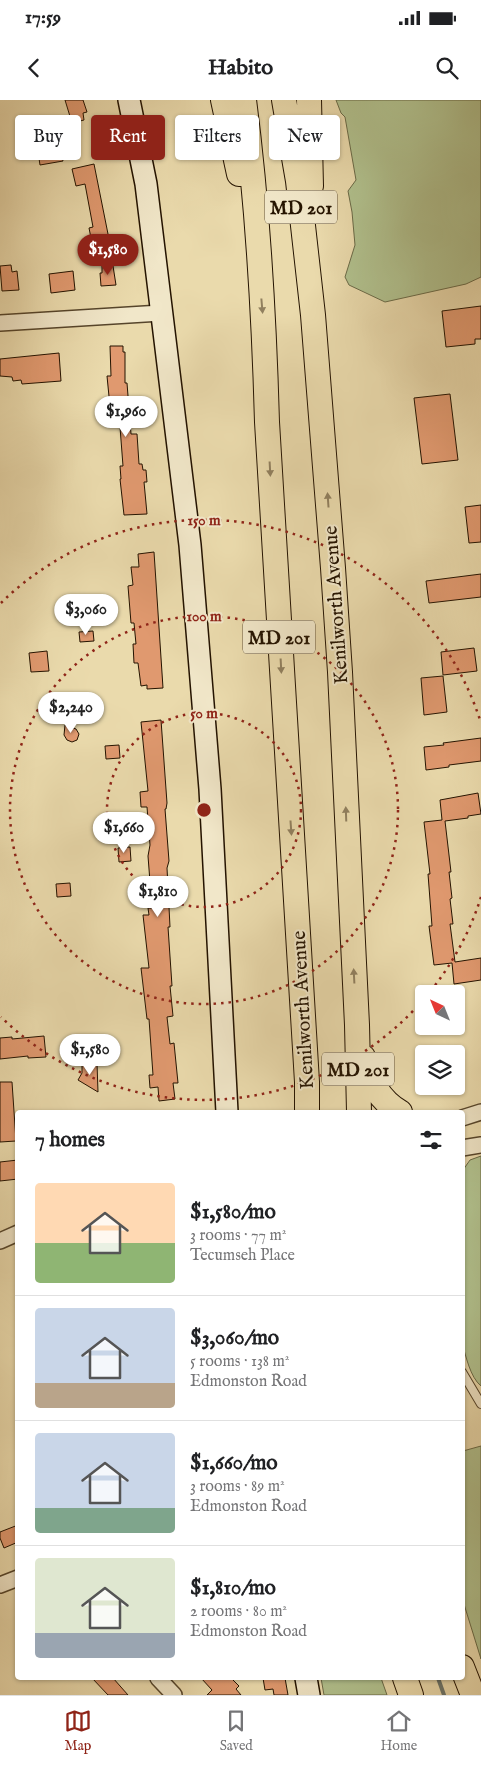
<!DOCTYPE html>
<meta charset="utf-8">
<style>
body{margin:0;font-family:"IM FELL English",serif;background:#f6f6f6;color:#202124;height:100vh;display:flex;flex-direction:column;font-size:19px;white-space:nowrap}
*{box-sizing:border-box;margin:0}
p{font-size:16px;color:#757577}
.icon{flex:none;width:28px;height:28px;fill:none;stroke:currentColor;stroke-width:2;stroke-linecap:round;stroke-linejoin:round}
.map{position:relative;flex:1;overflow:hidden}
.drawer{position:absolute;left:15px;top:1010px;width:450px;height:570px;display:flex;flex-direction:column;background:#fff;border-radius:5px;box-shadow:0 1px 4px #0004}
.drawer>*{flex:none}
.banner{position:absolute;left:15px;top:15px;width:451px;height:45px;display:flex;gap:10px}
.needle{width:32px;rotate:317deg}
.fabs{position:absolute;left:415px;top:885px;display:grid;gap:10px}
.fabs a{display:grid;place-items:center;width:50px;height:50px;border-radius:5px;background:#fff;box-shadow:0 1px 4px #0004;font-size:25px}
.price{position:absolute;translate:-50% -42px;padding:0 11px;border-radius:18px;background:#fff;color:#222;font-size:16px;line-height:32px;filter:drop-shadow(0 1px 2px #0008)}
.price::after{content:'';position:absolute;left:50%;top:30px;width:15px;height:11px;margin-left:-8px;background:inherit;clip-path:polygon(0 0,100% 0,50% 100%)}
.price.current{background:#8f2418;color:#fff}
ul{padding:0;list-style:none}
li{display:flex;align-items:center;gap:15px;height:125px;padding:0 20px}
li+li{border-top:1px solid #e0e0e0}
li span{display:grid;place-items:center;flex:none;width:140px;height:100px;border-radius:5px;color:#555}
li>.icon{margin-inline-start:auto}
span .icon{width:60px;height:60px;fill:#fffc;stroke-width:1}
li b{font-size:21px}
h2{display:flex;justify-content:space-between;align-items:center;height:60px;padding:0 20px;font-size:21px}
.pill{padding:0 18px;border-radius:5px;background:#fff;box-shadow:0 1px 4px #0004;font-size:18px;line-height:45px}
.pill.current{background:#8f2418;color:#fff}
.status{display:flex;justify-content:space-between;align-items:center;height:35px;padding:0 25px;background:#fff;direction:ltr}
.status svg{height:14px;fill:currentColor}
header{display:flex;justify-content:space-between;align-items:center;height:65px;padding:0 20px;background:#fff;font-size:22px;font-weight:700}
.dock{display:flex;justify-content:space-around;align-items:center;height:70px;border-top:1px solid #e0e0e0;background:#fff;font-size:14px;color:#757577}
.dock a{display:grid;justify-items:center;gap:2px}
.dock .current{color:#8f2418}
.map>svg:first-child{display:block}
.green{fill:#b1c18e;stroke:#6a6a47}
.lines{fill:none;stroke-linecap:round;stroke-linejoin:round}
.stream{stroke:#6c766c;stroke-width:4}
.building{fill:#e0996f;stroke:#241300}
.lane-casing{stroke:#56452b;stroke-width:10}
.street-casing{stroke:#56452b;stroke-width:18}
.secondary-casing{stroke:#241300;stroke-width:24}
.primary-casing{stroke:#241300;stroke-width:26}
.lane{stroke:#f1e7c9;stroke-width:8}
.street{stroke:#f1e7c9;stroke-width:15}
.secondary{stroke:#f1e7c9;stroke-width:21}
.primary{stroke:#eadaac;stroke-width:24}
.oneway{fill:#91805f}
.ring{fill:none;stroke:#8f2418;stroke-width:2.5;stroke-dasharray:2.5 5}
.labels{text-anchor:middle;stroke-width:4;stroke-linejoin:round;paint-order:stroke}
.shield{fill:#f1e7c9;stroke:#62533c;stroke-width:1}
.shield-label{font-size:19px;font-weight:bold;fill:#241300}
.street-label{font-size:20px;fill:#241300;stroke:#f1e7c9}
.centre{fill:#8f2418;stroke:#f1e7c9;stroke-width:2.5}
.ring-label{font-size:15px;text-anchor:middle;font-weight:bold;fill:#8f2418;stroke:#f1e7c9;stroke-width:4;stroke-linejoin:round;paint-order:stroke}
</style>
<div class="status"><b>17:59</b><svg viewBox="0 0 49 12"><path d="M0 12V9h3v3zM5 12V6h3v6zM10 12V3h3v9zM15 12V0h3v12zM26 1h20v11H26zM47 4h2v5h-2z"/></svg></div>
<header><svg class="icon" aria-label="back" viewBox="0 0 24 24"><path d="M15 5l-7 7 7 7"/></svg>Habito<svg class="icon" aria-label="search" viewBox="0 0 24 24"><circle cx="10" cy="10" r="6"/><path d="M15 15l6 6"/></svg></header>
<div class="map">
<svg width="481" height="1595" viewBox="0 0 481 1595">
<rect width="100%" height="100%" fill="#eadaac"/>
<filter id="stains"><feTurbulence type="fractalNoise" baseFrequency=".004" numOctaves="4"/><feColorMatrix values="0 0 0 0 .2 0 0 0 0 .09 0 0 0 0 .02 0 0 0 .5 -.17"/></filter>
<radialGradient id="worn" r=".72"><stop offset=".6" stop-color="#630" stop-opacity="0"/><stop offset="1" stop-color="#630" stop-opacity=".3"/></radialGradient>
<path class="green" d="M 336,0 L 481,0 L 481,177 L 466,184 L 385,202 L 349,185 L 345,177 L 355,145 L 352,112 L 348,91 L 356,80 L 345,17 L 341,13 Z
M 481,1056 L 481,1286 C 470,1277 466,1256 462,1243 L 463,1070 L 470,1060 Z
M 481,1346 L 481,1559 L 463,1501 L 463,1351 Z
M 321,1578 L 381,1578 L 387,1595 L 324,1595 Z"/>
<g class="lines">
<path class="stream" d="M 438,1578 L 444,1595"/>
</g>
<path class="building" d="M 65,0 L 83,0 L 87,12 L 83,13 L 84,20 L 72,23 Z
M 60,48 L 63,61 L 40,65 L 38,52 Z
M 94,64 L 110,144 L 93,148 L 89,128 L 93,127 L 85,84 L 76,86 L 72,69 Z
M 11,165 L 12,172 L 17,171 L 19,190 L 2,191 L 0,166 Z
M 102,166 L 113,166 L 116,185 L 101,186 L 100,173 L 102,173 Z
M 73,171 L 75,190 L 51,193 L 49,174 Z
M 481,206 L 481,239 L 475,239 L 475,244 L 446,247 L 442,211 Z
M 110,246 L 123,246 L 123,252 L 125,252 L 125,283 L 127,283 L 131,334 L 137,334 L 139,364 L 142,364 L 143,370 L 146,370 L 147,382 L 144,382 L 147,414 L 124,415 L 120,379 L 121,379 L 120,366 L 123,366 L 120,327 L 112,327 L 107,276 L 111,276 Z
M 59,253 L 61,281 L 22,284 L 21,280 L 13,281 L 12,277 L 0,276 L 0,259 Z
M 450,294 L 458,360 L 422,364 L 414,298 Z
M 481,405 L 481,442 L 469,443 L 465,407 Z
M 154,452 L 163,588 L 147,589 L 147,585 L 141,586 L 138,563 L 134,563 L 133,544 L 136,544 L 134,523 L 131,523 L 128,486 L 133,485 L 131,467 L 139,467 L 138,454 Z
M 481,474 L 481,497 L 429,503 L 426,481 Z
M 93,531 L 94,541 L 80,542 L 79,532 Z
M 474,548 L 477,571 L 443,575 L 441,552 Z
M 47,551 L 49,571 L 31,572 L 29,553 Z
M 443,576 L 447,612 L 424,615 L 421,578 Z
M 161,620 L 167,703 L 166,709 L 165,709 L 169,761 L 167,768 L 170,827 L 168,827 L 172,886 L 170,886 L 173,916 L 167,917 L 170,944 L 174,943 L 178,983 L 173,983 L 175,999 L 159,1001 L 158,987 L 150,988 L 149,975 L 153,975 L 149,919 L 147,919 L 141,868 L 149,868 L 143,815 L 149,815 L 148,808 L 152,808 L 148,756 L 150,745 L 147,707 L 141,707 L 140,692 L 148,691 L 141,622 Z
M 65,625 L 76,629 L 79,634 L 77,640 L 72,642 L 67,640 L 64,635 Z
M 481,638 L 481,661 L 449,665 L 449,667 L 426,670 L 424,647 L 444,645 L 443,643 Z
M 119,645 L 120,658 L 106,659 L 105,646 Z
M 478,693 L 481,714 L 468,716 L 468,718 L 445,721 L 451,772 L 449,772 L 452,798 L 450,799 L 453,824 L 450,824 L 455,862 L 481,858 L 481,880 L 454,884 L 452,863 L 434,865 L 429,826 L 432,826 L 428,774 L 430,774 L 424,722 L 442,720 L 440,700 Z
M 130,747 L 131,761 L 119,762 L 118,748 Z
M 70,783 L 71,796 L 57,797 L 56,784 Z
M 44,936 L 46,957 L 28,958 L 28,956 L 0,959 L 0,938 L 12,937 L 12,939 Z
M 97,963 L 98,992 L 78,980 L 82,973 L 82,964 Z
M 0,982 L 12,982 L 16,1041 L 0,1042 Z
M 18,1060 L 18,1079 L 0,1081 L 0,1062 Z
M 18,1425 L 18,1442 L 4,1448 L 0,1438 L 0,1432 Z
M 92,1578 L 113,1578 L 128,1595 L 108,1595 Z
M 201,1578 L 231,1578 L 239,1586 L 236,1589 L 241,1595 L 207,1595 L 212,1590 Z
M 263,1578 L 285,1578 L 288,1595 L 274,1595 L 273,1589 L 265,1590 Z"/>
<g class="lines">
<defs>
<path id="lane" d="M 462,1272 L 481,1304"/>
<path id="street" d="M 0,223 L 161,213
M 462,1018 L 481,1012
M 462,1048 L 481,1045
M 0,1141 L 18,1133
M 0,1485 L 18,1478
M 158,1578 L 174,1595"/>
<path id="secondary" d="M 129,0 L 146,84 L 190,445 L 210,689 L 227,1012
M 306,1578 L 309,1595"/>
<path id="primary" d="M 223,0 L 239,74
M 244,0 C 258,107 264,215 267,322 L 307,982 L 307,1012
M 284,0 L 298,81 L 313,215 L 333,468 L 340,572 L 357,925 L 359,1012
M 309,0 L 311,86
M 363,957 C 367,978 381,1002 400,1012
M 462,1567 L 473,1595
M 405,1578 L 411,1595"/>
</defs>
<use href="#lane" class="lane-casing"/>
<use href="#street" class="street-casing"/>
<use href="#secondary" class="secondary-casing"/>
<use href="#primary" class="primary-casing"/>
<use href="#lane" class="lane"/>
<use href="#street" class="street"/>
<use href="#secondary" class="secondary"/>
<use href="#primary" class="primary"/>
</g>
<defs><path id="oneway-solid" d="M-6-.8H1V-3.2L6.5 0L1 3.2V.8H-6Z" transform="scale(1.25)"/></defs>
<g class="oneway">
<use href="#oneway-solid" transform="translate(262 206) rotate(85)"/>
<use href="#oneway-solid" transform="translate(270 369) rotate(87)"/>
<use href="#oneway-solid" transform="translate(328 400) rotate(-94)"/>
<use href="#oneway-solid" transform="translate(281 566) rotate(87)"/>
<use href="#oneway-solid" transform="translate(346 714) rotate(-92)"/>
<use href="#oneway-solid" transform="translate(291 728) rotate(86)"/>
<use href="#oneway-solid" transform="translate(354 876) rotate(-93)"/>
</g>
<g class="ring">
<circle cx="204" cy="710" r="97"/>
<circle cx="204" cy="710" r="194"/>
<path d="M481 797A290 290 0 0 1 429 893M423 900A290 290 0 0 1 1 917M1 503A290 290 0 0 1 481 623"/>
</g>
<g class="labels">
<g class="shield">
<rect x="265" y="90.5" width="72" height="33" rx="4"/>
<rect x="243" y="520.5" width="72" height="33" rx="4"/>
<rect x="322" y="952.5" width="72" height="33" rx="4"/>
</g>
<g class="shield-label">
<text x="301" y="114">MD 201</text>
<text x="279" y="544">MD 201</text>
<text x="358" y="976">MD 201</text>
</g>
<g class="street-label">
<text transform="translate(335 505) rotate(-94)" y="7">Kenilworth Avenue</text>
<text transform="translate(302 910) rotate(-93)" y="7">Kenilworth Avenue</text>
</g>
</g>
<circle cx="204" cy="710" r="8" class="centre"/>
<g class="ring-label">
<text x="204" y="425">150 m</text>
<text x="204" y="521">100 m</text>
<text x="204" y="618">50 m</text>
</g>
<rect width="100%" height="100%" filter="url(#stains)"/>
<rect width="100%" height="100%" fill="url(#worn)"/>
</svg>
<div class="fabs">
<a><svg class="needle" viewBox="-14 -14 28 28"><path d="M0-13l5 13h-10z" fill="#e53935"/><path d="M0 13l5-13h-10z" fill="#757577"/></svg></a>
<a><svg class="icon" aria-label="layers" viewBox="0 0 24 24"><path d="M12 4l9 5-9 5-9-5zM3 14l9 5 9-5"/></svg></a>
</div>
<b class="price current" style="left:108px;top:176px">$1,580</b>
<b class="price" style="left:126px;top:338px">$1,960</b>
<b class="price" style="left:86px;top:536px">$3,060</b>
<b class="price" style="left:71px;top:634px">$2,240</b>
<b class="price" style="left:124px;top:754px">$1,660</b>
<b class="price" style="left:158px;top:818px">$1,810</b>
<b class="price" style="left:90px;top:976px">$1,580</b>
<div class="banner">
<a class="pill">Buy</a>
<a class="pill current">Rent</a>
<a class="pill">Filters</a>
<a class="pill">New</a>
</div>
<section class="drawer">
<h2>7 homes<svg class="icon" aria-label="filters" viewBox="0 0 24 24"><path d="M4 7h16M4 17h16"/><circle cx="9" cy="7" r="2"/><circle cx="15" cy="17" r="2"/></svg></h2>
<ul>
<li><span style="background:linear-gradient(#ffd9b3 60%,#8fb573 0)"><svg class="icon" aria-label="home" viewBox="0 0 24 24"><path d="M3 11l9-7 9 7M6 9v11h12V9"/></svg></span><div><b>$1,580/mo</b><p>3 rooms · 77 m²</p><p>Tecumseh Place</p></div></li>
<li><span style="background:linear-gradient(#c9d6e8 75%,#b9a48a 0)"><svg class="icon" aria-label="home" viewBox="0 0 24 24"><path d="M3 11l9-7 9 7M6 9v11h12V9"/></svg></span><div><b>$3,060/mo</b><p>5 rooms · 138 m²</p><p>Edmonston Road</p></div></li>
<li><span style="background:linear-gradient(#c9d6e8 75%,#7fa58c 0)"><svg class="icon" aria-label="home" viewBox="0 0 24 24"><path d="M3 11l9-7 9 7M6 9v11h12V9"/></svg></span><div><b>$1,660/mo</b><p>3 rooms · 89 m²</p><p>Edmonston Road</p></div></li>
<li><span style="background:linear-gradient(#dfe7d0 75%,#9aa5b1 0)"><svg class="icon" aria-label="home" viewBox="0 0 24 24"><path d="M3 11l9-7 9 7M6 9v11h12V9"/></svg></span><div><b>$1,810/mo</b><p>2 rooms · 80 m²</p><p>Edmonston Road</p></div></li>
</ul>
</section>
</div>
<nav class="dock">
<a class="current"><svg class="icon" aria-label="map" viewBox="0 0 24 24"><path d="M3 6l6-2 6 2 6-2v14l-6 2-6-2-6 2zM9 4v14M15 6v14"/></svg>Map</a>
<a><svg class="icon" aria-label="saved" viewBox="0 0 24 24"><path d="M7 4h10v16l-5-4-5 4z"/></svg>Saved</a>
<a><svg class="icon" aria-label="home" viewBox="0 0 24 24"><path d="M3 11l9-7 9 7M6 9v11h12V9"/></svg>Home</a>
</nav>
